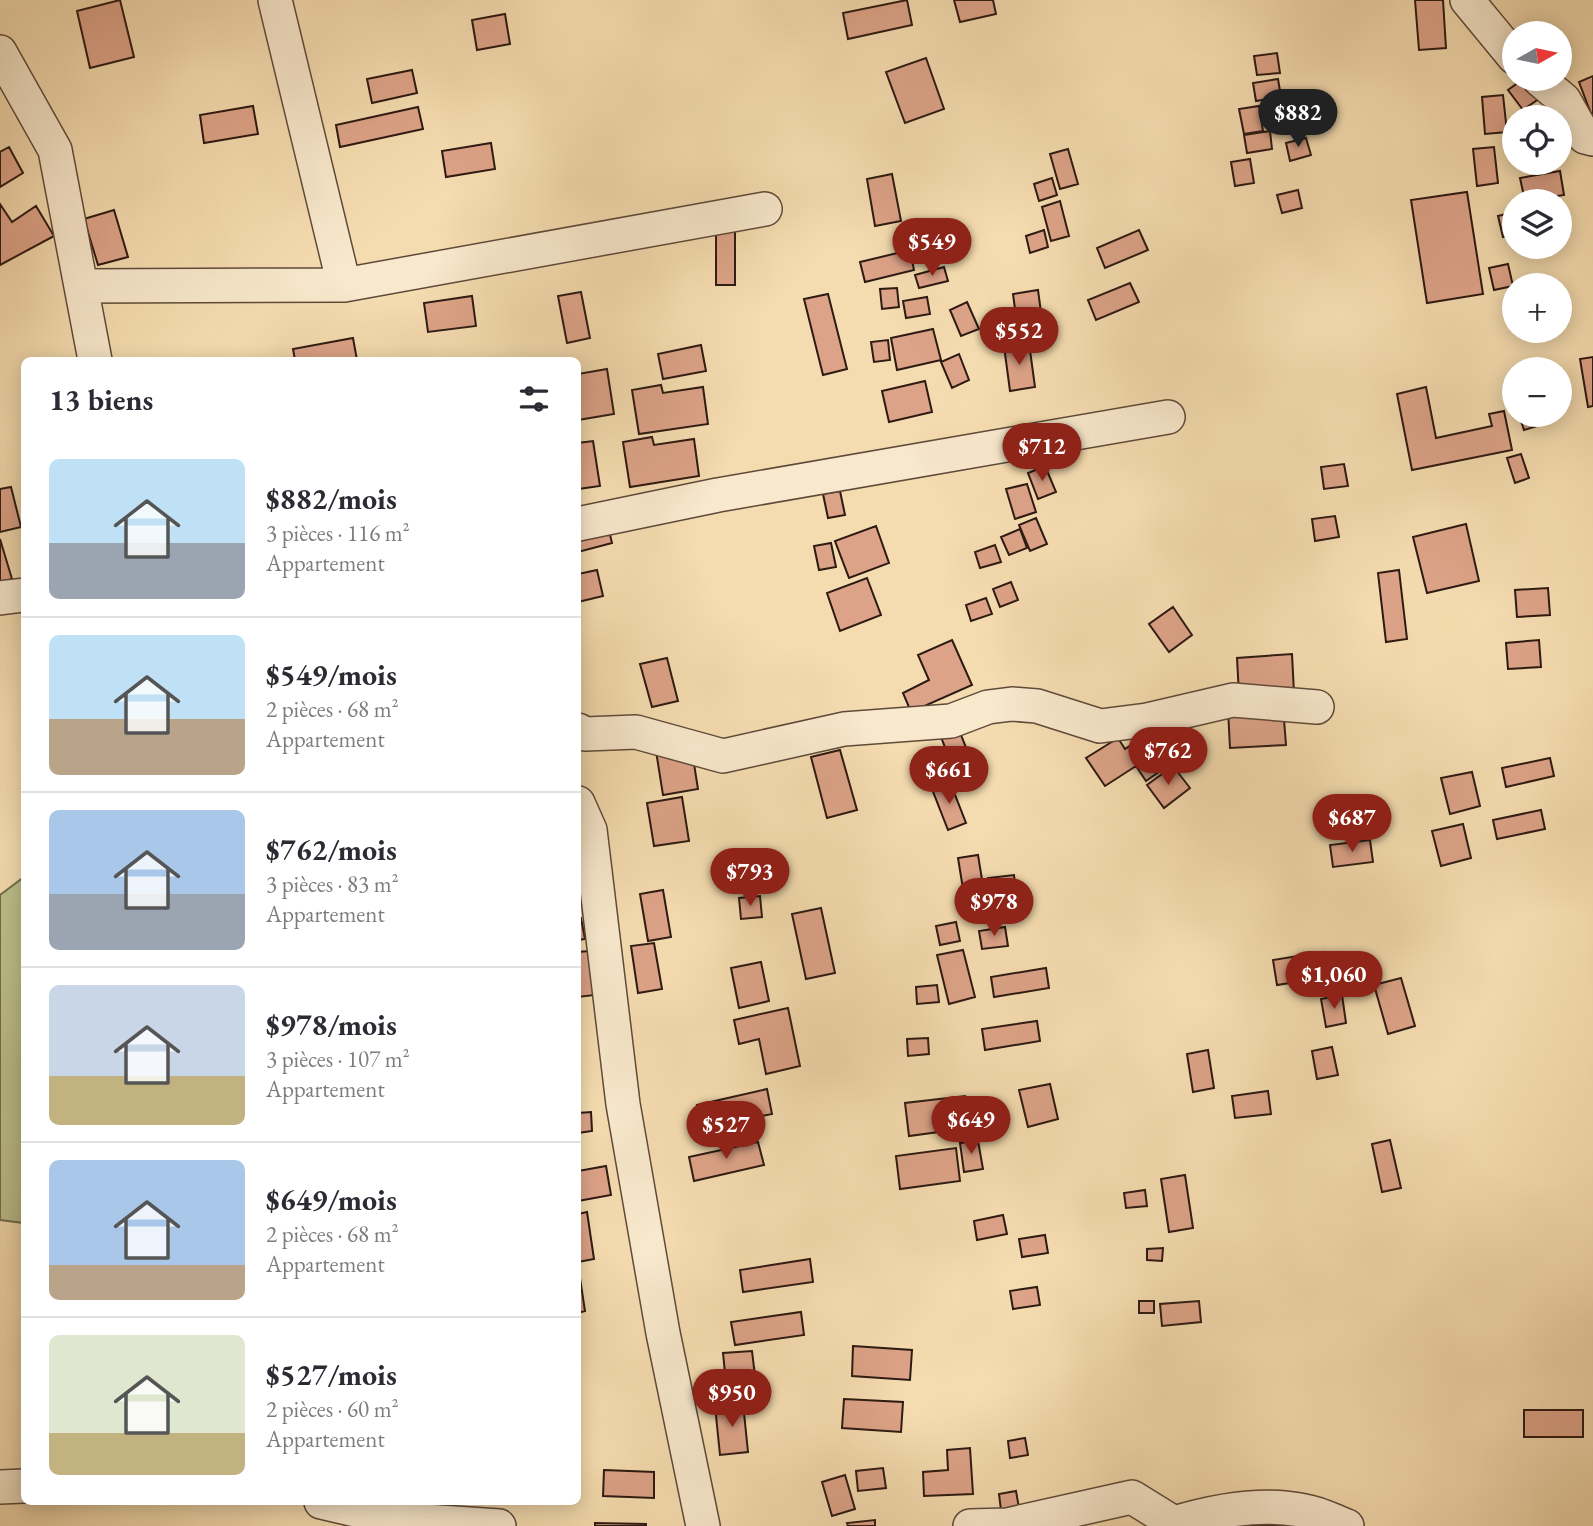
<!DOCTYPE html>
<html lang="fr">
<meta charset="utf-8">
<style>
body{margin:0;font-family:"EB Garamond",serif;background:#f7f7f7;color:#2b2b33;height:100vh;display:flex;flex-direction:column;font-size:26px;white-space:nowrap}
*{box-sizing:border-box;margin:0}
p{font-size:23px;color:#7c7c81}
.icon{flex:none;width:38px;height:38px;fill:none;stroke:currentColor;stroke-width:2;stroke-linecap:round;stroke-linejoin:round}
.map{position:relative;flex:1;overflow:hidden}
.drawer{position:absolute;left:21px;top:357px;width:560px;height:1148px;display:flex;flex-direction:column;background:#fff;border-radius:10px;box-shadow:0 4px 18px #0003}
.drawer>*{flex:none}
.needle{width:46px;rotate:81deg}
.tools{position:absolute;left:1502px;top:21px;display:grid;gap:14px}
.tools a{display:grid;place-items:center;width:70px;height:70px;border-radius:50%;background:#fff;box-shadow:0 4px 18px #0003;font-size:35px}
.price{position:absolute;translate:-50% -60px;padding:0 16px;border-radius:24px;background:#8f2418;color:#fff;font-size:23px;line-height:46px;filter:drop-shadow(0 2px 4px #0008)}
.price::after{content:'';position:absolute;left:50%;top:42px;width:21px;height:16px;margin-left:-10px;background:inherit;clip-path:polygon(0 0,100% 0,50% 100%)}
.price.selected{background:#222;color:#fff}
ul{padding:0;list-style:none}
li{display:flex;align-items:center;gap:21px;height:175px;padding:0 28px}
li+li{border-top:2px solid #e1e1e2}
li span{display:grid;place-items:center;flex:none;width:196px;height:140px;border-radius:10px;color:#555}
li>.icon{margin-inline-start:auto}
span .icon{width:84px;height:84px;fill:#fffc;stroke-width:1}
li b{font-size:30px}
h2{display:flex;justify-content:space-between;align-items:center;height:84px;padding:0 28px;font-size:30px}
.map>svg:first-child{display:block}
.green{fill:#bcc08b;stroke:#746d4e;stroke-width:2}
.building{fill:#dda388;stroke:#2d1a12;stroke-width:2}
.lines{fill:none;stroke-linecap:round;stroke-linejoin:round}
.street-casing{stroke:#5f4a3a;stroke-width:36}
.street{stroke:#f8e8cc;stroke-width:33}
</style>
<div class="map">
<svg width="1593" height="1526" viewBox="0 0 1593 1526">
<rect width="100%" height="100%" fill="#f5dcb0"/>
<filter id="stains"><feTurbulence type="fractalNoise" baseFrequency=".00286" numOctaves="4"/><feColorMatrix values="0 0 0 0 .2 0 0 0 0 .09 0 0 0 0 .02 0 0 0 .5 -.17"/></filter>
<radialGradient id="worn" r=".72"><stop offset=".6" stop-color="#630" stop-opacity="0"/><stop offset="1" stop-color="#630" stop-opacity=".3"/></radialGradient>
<path class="green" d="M 24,877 L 24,1223 L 0,1220 L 0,895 Z"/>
<path class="building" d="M 120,0 L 134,57 L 90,68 L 77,11 Z
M 907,0 L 912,25 L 848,39 L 843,13 Z
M 954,0 L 993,0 L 996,14 L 960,22 Z
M 1415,0 L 1443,0 L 1446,48 L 1419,50 Z
M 505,14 L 510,44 L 477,50 L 472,20 Z
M 1537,23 L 1544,33 L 1522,33 Z
M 1277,53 L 1280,73 L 1257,75 L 1254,56 Z
M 926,58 L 944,109 L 905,123 L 886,72 Z
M 412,70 L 417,93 L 372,103 L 367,79 Z
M 1593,76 L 1593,119 L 1579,82 Z
M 1278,79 L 1281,97 L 1256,101 L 1253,83 Z
M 1523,79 L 1543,96 L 1523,110 L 1508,90 Z
M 1503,95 L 1507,132 L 1485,134 L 1482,97 Z
M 253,106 L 258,134 L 204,143 L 200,115 Z
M 1259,106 L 1263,131 L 1244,134 L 1239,109 Z
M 418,107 L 423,129 L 340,147 L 336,125 Z
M 1270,131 L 1272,149 L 1247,153 L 1244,135 Z
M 1306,138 L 1311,155 L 1290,161 L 1286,143 Z
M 491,143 L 495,169 L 446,177 L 442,151 Z
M 9,147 L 23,173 L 0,187 L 0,152 Z
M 1494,147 L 1498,183 L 1477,186 L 1473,149 Z
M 1068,149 L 1078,184 L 1060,189 L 1050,154 Z
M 1250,159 L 1254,183 L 1235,186 L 1231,162 Z
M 1560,171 L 1564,195 L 1525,201 L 1520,178 Z
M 892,174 L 901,221 L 875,226 L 867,179 Z
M 1052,178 L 1057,195 L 1039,201 L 1034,184 Z
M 1298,190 L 1302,208 L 1282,213 L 1277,195 Z
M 1467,192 L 1483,294 L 1427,303 L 1411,200 Z
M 1060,201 L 1069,236 L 1051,241 L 1042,207 Z
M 0,204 L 12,222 L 36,206 L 54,236 L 0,265 Z
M 114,210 L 128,257 L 98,265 L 84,219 Z
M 1514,212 L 1514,235 L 1503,237 L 1498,216 Z
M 716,222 L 735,222 L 735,285 L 716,285 Z
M 1044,230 L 1048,247 L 1030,253 L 1026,236 Z
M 1139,230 L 1148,250 L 1105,268 L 1097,248 Z
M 910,250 L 914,270 L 865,282 L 860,262 Z
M 1508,264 L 1513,286 L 1494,290 L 1489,268 Z
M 944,267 L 948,281 L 919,288 L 915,275 Z
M 1130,283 L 1139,302 L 1096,320 L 1088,300 Z
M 897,288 L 899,307 L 882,309 L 880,289 Z
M 1038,290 L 1044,335 L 1019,339 L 1013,294 Z
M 581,292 L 590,338 L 567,343 L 558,296 Z
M 828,294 L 847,369 L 823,375 L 804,299 Z
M 472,296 L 476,326 L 428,332 L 424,303 Z
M 927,297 L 930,314 L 906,318 L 903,301 Z
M 967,302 L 979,329 L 961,336 L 950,310 Z
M 933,329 L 941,360 L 897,370 L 891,338 Z
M 353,338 L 357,360 L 295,360 L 293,349 Z
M 888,340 L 890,360 L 874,362 L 871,342 Z
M 1029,343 L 1035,387 L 1010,391 L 1004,346 Z
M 701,345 L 706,371 L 663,379 L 658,354 Z
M 959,354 L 969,380 L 952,388 L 941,362 Z
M 1593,357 L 1593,406 L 1588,407 L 1580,359 Z
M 607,369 L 614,414 L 578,420 L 578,374 Z
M 925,381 L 932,412 L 889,422 L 882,391 Z
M 661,385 L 663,393 L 703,387 L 708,424 L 639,434 L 632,390 Z
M 1426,387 L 1436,438 L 1492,426 L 1489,414 L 1504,411 L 1512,450 L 1412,470 L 1397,394 Z
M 1519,415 L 1534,415 L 1537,426 L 1524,430 Z
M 652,437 L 654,445 L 694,439 L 699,476 L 630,487 L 623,442 Z
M 593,441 L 600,486 L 578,489 L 578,443 Z
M 1521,454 L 1529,478 L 1515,483 L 1507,458 Z
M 1344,464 L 1348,486 L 1324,489 L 1321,467 Z
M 1045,466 L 1056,492 L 1038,499 L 1028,473 Z
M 1027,484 L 1036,512 L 1015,519 L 1006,489 Z
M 11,487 L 21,527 L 0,532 L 0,489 Z
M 840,491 L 845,515 L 828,518 L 823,494 Z
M 1335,516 L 1339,537 L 1315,541 L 1312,519 Z
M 606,518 L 612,543 L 578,552 L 578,524 Z
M 1036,518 L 1047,544 L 1030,551 L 1019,525 Z
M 1466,524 L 1479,581 L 1427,593 L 1413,537 Z
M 876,526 L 889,563 L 849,578 L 835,541 Z
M 1020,529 L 1027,548 L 1009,555 L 1001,537 Z
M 0,539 L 12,579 L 0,582 Z
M 831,543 L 836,567 L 819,570 L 814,546 Z
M 995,545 L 1001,562 L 980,568 L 975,552 Z
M 597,570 L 603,596 L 578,602 L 578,574 Z
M 1399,570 L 1407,639 L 1386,642 L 1378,573 Z
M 867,578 L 881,615 L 840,631 L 827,593 Z
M 1011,582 L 1018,600 L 1000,607 L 993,589 Z
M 1548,588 L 1550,615 L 1517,617 L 1515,590 Z
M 986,598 L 992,614 L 971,621 L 966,605 Z
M 1173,607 L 1192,635 L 1169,652 L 1149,624 Z
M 952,640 L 972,685 L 911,712 L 903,693 L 929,680 L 918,655 Z
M 1539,640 L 1541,667 L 1508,669 L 1506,643 Z
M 1292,654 L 1294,693 L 1239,695 L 1237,658 Z
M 667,658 L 678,701 L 652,707 L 640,664 Z
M 1283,707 L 1286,745 L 1230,748 L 1228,710 Z
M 959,730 L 975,770 L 957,778 L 941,737 Z
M 1153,730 L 1173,762 L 1146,781 L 1136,766 L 1105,786 L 1086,758 L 1118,738 L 1125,749 Z
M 691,745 L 698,789 L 663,795 L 656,751 Z
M 840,750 L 857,810 L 827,818 L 811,757 Z
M 1550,758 L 1554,776 L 1506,787 L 1502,768 Z
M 1173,766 L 1190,788 L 1164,808 L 1147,785 Z
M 1472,772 L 1480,806 L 1450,814 L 1441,778 Z
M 950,782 L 966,823 L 948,830 L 932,789 Z
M 682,797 L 689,841 L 654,846 L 647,803 Z
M 1541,810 L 1545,829 L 1497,839 L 1493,820 Z
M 1463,824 L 1471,858 L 1441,866 L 1432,831 Z
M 1370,840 L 1373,862 L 1333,867 L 1330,845 Z
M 978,855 L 985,898 L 965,901 L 958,858 Z
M 1014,875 L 1016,893 L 991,897 L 988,878 Z
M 663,890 L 671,937 L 648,941 L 640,894 Z
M 760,896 L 762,917 L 741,919 L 739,898 Z
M 821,908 L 835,973 L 806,979 L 792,914 Z
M 578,918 L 581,918 L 585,939 L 578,940 Z
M 956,922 L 960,941 L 940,945 L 936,926 Z
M 1005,927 L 1008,946 L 982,949 L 979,931 Z
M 654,943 L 662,989 L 638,993 L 631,946 Z
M 963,950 L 975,997 L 949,1004 L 937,955 Z
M 589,951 L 595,995 L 578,997 L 578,952 Z
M 1323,952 L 1328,977 L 1277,985 L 1273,960 Z
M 761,962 L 769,1001 L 739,1008 L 731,968 Z
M 1046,968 L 1049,988 L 994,997 L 991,977 Z
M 1401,978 L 1415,1026 L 1388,1034 L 1374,985 Z
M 937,985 L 939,1002 L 917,1004 L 916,987 Z
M 1342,995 L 1346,1023 L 1326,1027 L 1321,999 Z
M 788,1008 L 800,1066 L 766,1074 L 759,1039 L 739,1044 L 734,1020 Z
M 1037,1021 L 1040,1041 L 985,1050 L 982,1029 Z
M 928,1038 L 929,1054 L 908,1056 L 907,1039 Z
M 1332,1047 L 1338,1075 L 1317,1079 L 1312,1051 Z
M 1208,1050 L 1214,1088 L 1193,1092 L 1187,1054 Z
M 1050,1084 L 1058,1119 L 1028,1127 L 1019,1090 Z
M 767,1089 L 772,1114 L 703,1128 L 697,1105 Z
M 1268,1091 L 1271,1114 L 1235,1118 L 1232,1096 Z
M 965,1096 L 969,1128 L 909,1136 L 905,1103 Z
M 591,1112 L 592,1131 L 578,1133 L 578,1113 Z
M 1390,1140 L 1401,1188 L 1382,1192 L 1372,1144 Z
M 978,1141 L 983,1169 L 964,1172 L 960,1143 Z
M 758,1142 L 764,1165 L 694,1181 L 689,1157 Z
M 956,1148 L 960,1181 L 900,1189 L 896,1156 Z
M 606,1166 L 611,1195 L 578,1201 L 578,1171 Z
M 1185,1175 L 1193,1228 L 1169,1232 L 1161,1179 Z
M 1145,1190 L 1147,1206 L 1126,1208 L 1124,1193 Z
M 587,1212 L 594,1259 L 578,1262 L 578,1214 Z
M 1003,1215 L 1007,1234 L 977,1240 L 974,1221 Z
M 1045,1235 L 1048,1253 L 1022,1257 L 1019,1239 Z
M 1163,1248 L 1162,1261 L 1147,1260 L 1147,1249 Z
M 810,1259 L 813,1282 L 743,1292 L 740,1270 Z
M 578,1265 L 585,1311 L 578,1313 Z
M 1037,1287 L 1040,1305 L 1013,1309 L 1010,1291 Z
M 1139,1301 L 1154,1301 L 1154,1313 L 1139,1313 Z
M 1199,1301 L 1201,1322 L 1162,1326 L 1160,1304 Z
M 801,1312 L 804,1335 L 735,1345 L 731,1322 Z
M 853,1346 L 912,1350 L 910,1380 L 852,1376 Z
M 752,1351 L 758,1401 L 728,1403 L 723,1353 Z
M 844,1399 L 903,1402 L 901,1432 L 842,1428 Z
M 743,1403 L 748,1452 L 720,1455 L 715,1406 Z
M 1524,1410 L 1583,1410 L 1583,1437 L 1524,1437 Z
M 1025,1438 L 1028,1455 L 1010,1458 L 1008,1441 Z
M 970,1448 L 973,1494 L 924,1496 L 923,1472 L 948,1470 L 947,1450 Z
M 883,1468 L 886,1488 L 858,1491 L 856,1471 Z
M 604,1470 L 654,1472 L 654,1498 L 603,1496 Z
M 845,1475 L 855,1509 L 832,1516 L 822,1482 Z
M 1016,1491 L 1019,1508 L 1001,1510 L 999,1494 Z
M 427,1502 L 449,1502 L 449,1503 L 427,1507 Z
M 875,1520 L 875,1526 L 848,1526 L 847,1523 Z
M 1293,1522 L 1293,1526 L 1247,1526 Z
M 595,1523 L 646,1524 L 646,1526 L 595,1526 Z"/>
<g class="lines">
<defs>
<path id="street" d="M 275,0 L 344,285
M 1467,0 L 1514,57
M 0,52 L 55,150 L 95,360
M 1539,79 L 1564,100 L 1585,137 L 1593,139
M 82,286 L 344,285 L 765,209
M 578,524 L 718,495 L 1168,417
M 0,598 L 24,595
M 578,730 L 585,734 L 636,732 L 723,756 L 844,729 L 951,721 L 988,707 L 1012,704 L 1037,706 L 1100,726 L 1147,720 L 1233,700 L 1317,707
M 578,803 L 590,830 L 623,1104 L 663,1333 L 703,1526
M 0,1487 L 24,1486
M 321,1502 L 394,1519 L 499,1526
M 970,1526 L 1007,1525 L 1132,1497 L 1174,1523 C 1214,1511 1264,1502 1305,1511 C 1319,1513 1334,1521 1347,1526"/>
</defs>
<use href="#street" class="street-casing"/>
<use href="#street" class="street"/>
</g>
<rect width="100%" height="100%" filter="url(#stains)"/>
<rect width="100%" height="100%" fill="url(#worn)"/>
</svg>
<div class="tools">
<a><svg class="needle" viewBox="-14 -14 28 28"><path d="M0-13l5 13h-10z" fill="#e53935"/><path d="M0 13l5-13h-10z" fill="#7c7c81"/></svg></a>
<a><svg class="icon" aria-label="locate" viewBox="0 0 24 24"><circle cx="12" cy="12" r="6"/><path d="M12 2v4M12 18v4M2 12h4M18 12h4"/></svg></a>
<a><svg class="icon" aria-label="layers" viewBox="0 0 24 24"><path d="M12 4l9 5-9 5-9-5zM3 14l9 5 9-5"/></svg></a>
<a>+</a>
<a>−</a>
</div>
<b class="price selected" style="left:1298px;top:149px">$882</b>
<b class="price" style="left:932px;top:278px">$549</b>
<b class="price" style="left:1019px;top:367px">$552</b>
<b class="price" style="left:1042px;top:483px">$712</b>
<b class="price" style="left:1168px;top:787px">$762</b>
<b class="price" style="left:949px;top:806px">$661</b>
<b class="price" style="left:1352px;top:854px">$687</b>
<b class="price" style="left:750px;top:908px">$793</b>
<b class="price" style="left:994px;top:938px">$978</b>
<b class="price" style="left:1334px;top:1011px">$1,060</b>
<b class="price" style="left:971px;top:1156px">$649</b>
<b class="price" style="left:726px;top:1161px">$527</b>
<b class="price" style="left:732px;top:1429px">$950</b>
<section class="drawer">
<h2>13 biens<svg class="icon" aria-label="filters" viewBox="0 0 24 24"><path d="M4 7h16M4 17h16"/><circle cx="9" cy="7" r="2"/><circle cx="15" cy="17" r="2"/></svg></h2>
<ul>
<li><span style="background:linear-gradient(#bfe0f5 60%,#9aa5b1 0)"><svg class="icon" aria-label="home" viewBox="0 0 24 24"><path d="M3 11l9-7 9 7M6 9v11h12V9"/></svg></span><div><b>$882/mois</b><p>3 pièces · 116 m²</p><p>Appartement</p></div></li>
<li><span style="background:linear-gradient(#bfe0f5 60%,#b9a48a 0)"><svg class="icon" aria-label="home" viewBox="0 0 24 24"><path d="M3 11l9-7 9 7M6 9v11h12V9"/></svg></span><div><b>$549/mois</b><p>2 pièces · 68 m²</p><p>Appartement</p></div></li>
<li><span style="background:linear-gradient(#a9c7e8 60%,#9aa5b1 0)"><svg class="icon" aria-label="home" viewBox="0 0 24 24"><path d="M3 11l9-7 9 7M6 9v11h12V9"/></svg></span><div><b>$762/mois</b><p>3 pièces · 83 m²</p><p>Appartement</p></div></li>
<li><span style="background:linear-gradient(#c9d6e8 65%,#c2b280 0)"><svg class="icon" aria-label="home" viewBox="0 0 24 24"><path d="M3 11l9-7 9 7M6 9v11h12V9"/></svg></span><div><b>$978/mois</b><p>3 pièces · 107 m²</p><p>Appartement</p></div></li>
<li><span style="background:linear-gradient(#a9c7e8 75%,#b9a48a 0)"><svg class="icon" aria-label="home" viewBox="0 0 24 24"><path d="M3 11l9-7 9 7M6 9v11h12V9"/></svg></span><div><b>$649/mois</b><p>2 pièces · 68 m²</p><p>Appartement</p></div></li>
<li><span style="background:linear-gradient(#dfe7d0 70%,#c2b280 0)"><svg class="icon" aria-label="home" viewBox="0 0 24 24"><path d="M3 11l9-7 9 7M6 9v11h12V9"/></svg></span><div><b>$527/mois</b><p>2 pièces · 60 m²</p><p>Appartement</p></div></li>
</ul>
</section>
</div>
